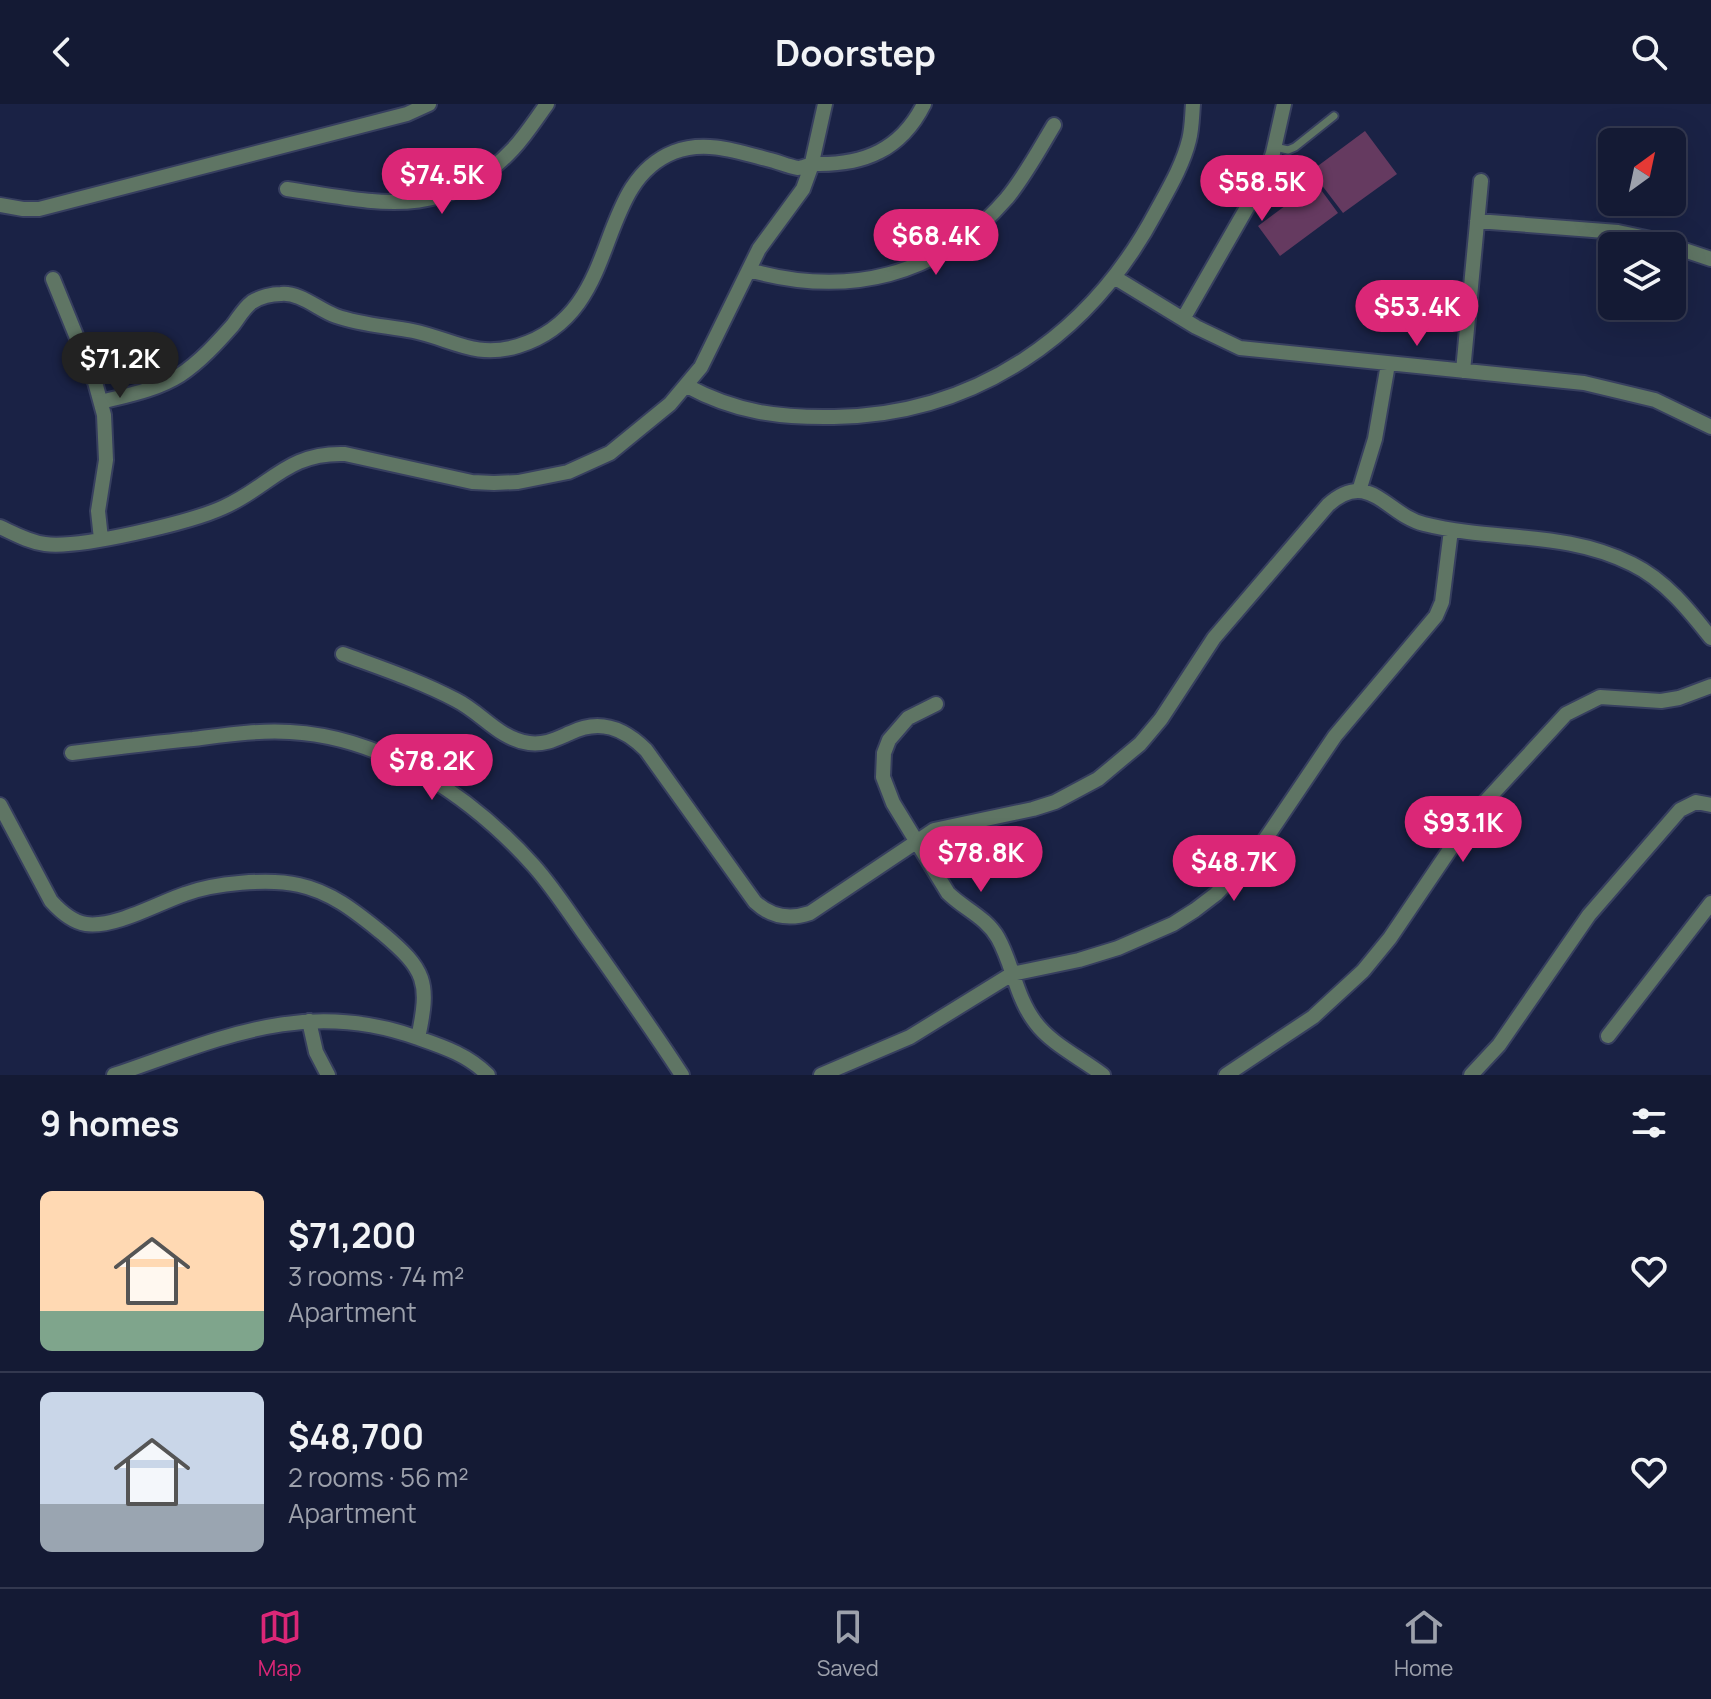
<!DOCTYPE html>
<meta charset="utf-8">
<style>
body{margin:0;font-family:Manrope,sans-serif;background:#1d233c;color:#f1f3f6;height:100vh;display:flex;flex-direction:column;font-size:30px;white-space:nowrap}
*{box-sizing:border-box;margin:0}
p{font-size:26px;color:#9da1ac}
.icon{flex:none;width:44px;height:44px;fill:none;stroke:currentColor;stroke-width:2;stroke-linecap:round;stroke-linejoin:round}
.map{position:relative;height:971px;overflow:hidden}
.sheet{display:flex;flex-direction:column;background:#141a34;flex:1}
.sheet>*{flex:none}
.needle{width:52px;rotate:33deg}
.controls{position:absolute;left:1598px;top:24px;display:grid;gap:16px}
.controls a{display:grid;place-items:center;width:88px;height:88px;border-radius:12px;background:#141a34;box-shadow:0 8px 32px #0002,0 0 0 2px #33384f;font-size:40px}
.price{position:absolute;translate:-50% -68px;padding:0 18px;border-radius:28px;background:#db2777;color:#fff;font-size:26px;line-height:52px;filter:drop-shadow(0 2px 4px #0008)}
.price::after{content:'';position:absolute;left:50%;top:48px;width:24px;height:18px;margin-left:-12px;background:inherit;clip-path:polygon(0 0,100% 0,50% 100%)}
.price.selected{background:#222;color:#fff}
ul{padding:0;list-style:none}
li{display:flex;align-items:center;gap:24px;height:200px;padding:0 40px}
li+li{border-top:2px solid #33384f}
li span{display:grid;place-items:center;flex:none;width:224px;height:160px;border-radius:12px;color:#555}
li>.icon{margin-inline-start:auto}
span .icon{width:96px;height:96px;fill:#fffc;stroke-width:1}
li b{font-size:34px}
h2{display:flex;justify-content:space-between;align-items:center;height:96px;padding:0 40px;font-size:34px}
header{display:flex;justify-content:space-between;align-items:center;height:104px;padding:0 40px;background:#141a34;font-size:36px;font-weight:700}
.tab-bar{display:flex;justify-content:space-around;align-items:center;height:112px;border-top:2px solid #33384f;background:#141a34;font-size:22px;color:#9da1ac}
.tab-bar a{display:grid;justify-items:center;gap:4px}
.tab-bar .selected{color:#db2777}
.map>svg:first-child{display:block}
.pitch{fill:#653a60}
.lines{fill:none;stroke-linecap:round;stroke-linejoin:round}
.lane-casing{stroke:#373f5f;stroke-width:11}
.street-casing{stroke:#373f5f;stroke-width:18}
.lane{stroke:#5f7564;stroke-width:7}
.street{stroke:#5f7564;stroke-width:14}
</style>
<header><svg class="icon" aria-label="back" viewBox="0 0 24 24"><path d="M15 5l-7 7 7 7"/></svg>Doorstep<svg class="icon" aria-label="search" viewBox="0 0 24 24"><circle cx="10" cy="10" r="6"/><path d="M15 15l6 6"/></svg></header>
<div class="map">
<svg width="1711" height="971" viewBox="0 0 1711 971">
<rect width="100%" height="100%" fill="#1a2245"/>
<path class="pitch" d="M 1365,27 L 1397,70 L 1343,109 L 1311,67 Z
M 1316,79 L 1338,109 L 1280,152 L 1258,122 Z"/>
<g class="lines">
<defs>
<path id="lane" d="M 1275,43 L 1288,46 L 1295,43 L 1334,12"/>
<path id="street" d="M 287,85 C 375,98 444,119 513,45 C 526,31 536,15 547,0
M 0,101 L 23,105 L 39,105 L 407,10 L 429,0
M 1477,117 L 1618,128 L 1651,135 L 1711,155
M 749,166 C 847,194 939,173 1007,94 C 1025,72 1039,46 1054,21
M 1114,173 L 1196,223 L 1240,244 L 1584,279 L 1655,296 L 1711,323
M 53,175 L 95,278 L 104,311 L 106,356 L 98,407 L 101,435
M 1183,215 L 1264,74 L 1273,49 L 1284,0
M 1463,267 L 1481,77
M 687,282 C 735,308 779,314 834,313 C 975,311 1090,232 1156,108 C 1168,86 1183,61 1189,36 C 1192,25 1192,12 1193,0
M 101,298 C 128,291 156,286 180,271 C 200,258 218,238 233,221 C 239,213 244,204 252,198 C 260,193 272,190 281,190 C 300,188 319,206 336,212 C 361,221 387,222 413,227 C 452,235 475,255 518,242 C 625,209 591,81 674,48 C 707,35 742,49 774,57 C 781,59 790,63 798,64 C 803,64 809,60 815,60 C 864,61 901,46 924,0
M 1359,387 L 1375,335 L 1388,260
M 0,423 C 15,430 29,438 45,440 C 79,445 192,418 224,403 C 271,382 287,348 345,350 L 472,378 L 494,379 L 518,378 L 568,368 L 610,349 L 670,300 L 701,263 L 759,145 L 803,85 L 811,63 L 825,0
M 343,550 C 381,564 420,577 456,596 C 482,609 499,635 529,639 C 545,641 556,635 570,629 C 600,614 624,624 646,646 L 755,798 C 771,813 789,816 810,809 L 934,726 L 1033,705 L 1055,698 L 1098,675 L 1140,640 L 1161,615 L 1214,534 L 1328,401 C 1369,364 1387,411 1424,420 C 1496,438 1564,426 1632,460 C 1665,476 1689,506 1711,534
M 936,600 L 908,614 L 889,636 L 884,649 L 883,673 L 893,699 L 948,789 C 964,805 986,813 998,834 C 1013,861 1016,893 1035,918 C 1051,940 1081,954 1103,971
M 72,649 C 112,644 152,639 193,635 C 225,631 257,626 290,628 C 385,633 472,693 534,762 C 557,788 575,818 596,846 C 625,887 654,928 682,971
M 0,701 L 51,797 C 60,807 73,818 86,820 C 115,824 158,799 185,790 C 214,779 269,774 299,781 C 332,788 357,809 382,829 C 426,866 430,878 418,934
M 309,917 L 316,948 L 328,971
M 1608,932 L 1711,799
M 114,971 C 220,935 305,893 418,934 C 444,943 468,951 488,971
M 821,971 L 910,933 L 1012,870 L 1079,856 L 1118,844 L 1173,820 L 1195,806 L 1216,790 L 1256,749 L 1335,632 L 1436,512 L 1442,498 L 1451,426
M 1226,971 L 1313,913 L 1363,867 L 1390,834 L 1474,710 L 1566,610 L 1600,593 L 1661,597 L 1679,594 L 1711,582
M 1471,971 L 1499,941 L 1589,811 L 1680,706 L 1696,698 L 1711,701"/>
</defs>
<use href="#lane" class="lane-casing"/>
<use href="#street" class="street-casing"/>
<use href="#lane" class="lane"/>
<use href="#street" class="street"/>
</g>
</svg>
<div class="controls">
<a><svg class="needle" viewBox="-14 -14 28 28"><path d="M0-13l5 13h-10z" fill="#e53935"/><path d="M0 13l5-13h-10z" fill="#9da1ac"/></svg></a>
<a><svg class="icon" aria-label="layers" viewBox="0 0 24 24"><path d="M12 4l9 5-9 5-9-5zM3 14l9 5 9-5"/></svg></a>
</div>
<b class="price" style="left:442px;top:112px">$74.5K</b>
<b class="price" style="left:1262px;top:119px">$58.5K</b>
<b class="price" style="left:936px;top:173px">$68.4K</b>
<b class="price" style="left:1417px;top:244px">$53.4K</b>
<b class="price selected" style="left:120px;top:296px">$71.2K</b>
<b class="price" style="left:432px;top:698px">$78.2K</b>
<b class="price" style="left:1463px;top:760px">$93.1K</b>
<b class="price" style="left:981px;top:790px">$78.8K</b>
<b class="price" style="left:1234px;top:799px">$48.7K</b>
</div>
<section class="sheet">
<h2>9 homes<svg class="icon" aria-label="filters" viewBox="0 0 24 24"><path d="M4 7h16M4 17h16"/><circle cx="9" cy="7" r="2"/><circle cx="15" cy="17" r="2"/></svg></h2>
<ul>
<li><span style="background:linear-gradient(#ffd9b3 75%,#7fa58c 0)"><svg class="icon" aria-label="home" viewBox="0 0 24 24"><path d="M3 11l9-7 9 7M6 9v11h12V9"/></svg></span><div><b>$71,200</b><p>3 rooms · 74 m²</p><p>Apartment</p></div><svg class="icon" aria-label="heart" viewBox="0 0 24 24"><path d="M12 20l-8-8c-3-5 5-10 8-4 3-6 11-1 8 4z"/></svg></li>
<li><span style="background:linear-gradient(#c9d6e8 70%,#9aa5b1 0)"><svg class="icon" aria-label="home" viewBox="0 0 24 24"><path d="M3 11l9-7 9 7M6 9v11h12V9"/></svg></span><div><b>$48,700</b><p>2 rooms · 56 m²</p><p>Apartment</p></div><svg class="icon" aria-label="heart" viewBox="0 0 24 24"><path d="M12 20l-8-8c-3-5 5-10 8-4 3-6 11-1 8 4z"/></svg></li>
</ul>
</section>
<nav class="tab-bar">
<a class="selected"><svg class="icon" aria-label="map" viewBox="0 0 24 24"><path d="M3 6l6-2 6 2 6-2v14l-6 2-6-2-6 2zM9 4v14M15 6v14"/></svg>Map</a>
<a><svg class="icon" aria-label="saved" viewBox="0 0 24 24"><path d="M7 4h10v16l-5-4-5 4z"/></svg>Saved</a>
<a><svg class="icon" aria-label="home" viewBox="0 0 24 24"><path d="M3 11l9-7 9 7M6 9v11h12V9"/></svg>Home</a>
</nav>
